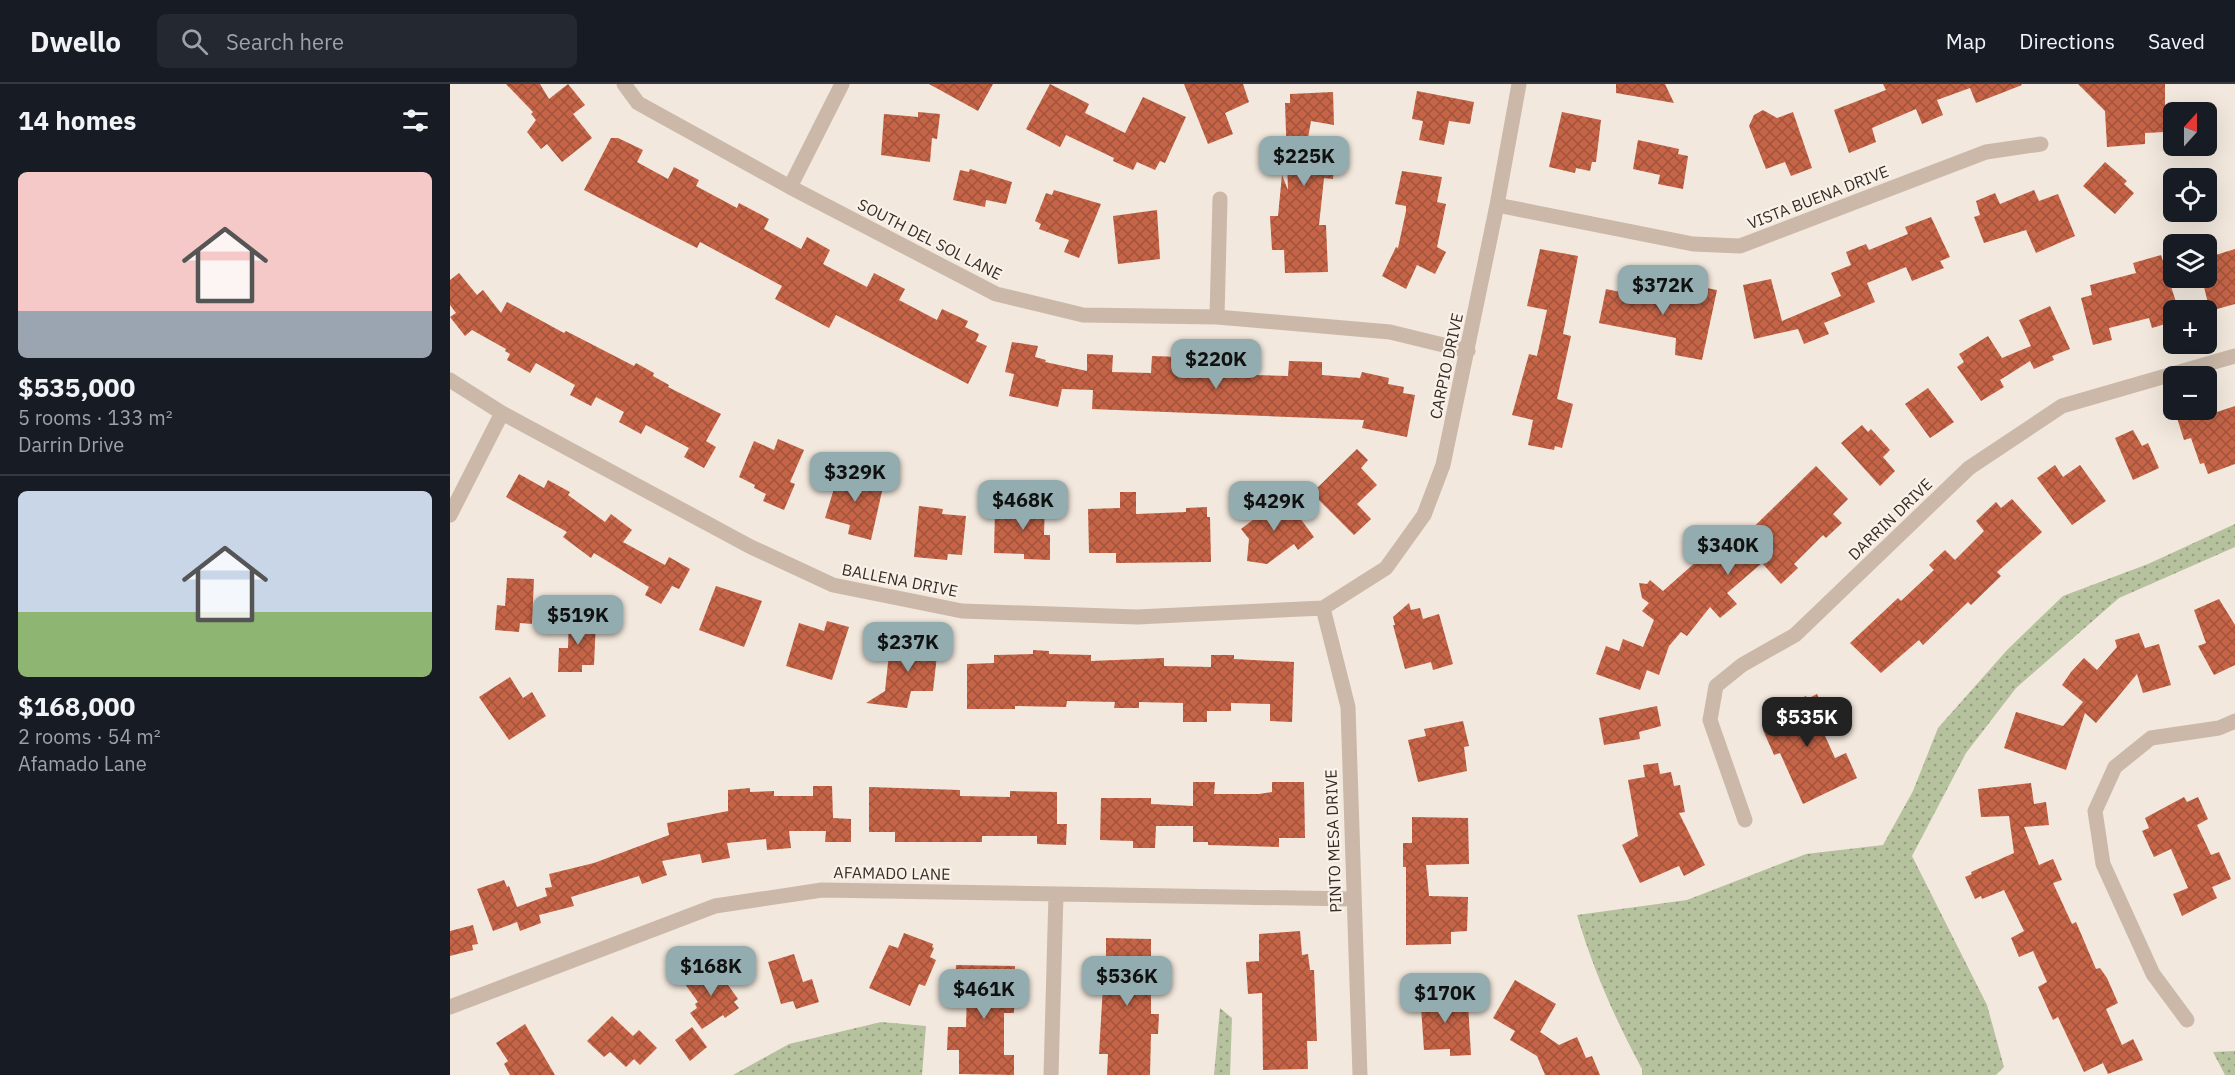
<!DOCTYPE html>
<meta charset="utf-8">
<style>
body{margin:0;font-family:"IBM Plex Sans",sans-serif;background:#242831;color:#f1f3f6;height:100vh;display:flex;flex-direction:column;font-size:22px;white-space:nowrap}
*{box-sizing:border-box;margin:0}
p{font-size:20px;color:#9ea1a6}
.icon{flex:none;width:33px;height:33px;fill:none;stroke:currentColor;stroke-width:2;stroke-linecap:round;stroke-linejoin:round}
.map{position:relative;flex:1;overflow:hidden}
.drawer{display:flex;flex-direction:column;background:#171b24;width:450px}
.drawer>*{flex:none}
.needle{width:39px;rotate:21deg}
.fabs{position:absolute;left:1713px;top:18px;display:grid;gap:12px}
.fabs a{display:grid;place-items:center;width:54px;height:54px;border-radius:9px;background:#171b24;box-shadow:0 6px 24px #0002;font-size:30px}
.price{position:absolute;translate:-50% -51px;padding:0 14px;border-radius:12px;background:#92acaf;color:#111;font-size:20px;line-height:39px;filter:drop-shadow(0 2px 3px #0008)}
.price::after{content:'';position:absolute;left:50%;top:36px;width:18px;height:14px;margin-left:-9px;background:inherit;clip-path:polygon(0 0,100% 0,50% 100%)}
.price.active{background:#222;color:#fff}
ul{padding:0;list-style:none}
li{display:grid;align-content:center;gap:12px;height:318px;padding:0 18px}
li+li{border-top:2px solid #363941}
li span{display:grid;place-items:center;height:186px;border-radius:9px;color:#555}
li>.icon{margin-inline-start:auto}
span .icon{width:108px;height:108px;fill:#fffc;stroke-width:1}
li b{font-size:26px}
h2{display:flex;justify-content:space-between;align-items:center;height:72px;padding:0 18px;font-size:26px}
header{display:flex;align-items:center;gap:36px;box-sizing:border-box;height:84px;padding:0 30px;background:#171b24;border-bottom:2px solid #363941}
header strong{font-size:28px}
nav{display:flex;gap:33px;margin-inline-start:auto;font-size:21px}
.search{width:420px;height:54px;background:#242831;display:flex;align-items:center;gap:15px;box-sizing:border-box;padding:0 21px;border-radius:9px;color:#9ea1a6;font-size:22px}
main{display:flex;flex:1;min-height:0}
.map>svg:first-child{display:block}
.grass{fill:url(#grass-dots)}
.building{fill:url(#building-cross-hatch)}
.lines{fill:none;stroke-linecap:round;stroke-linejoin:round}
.street{stroke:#cbb8a8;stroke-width:15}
.labels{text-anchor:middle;stroke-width:4.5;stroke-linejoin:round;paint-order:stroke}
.street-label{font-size:16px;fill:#372d29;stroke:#faf2e9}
</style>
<header>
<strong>Dwello</strong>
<div class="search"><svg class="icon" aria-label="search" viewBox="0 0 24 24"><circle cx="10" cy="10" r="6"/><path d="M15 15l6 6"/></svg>Search here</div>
<nav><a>Map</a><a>Directions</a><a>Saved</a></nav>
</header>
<main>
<section class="drawer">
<h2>14 homes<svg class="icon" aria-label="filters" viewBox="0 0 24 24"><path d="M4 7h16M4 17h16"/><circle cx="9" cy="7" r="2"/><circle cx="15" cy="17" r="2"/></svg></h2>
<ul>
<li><span style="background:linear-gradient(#f6c9c9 75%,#9aa5b1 0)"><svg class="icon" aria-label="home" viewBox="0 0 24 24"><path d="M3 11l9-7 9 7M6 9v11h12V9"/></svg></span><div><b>$535,000</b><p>5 rooms · 133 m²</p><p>Darrin Drive</p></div></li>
<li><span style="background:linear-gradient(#c9d6e8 65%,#8fb573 0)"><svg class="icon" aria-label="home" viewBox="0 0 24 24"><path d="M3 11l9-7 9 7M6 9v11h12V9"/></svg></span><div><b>$168,000</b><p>2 rooms · 54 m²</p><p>Afamado Lane</p></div></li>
</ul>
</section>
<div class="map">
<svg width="1785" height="991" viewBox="0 0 1785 991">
<defs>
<pattern id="grass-dots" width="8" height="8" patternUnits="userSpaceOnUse" patternTransform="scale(1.5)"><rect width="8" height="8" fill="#b6c19d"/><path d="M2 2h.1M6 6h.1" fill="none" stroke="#959d80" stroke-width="1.8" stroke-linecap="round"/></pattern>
<pattern id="building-cross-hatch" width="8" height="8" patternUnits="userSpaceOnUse" patternTransform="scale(1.5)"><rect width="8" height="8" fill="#c66447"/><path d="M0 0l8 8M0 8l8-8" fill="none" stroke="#a2533b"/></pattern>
</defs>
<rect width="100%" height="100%" fill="#f2e8dd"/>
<path class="grass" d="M 1785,440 L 1785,463 L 1669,514 L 1566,604 L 1516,669 L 1462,772 L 1537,921 L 1554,983 L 1546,991 L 1192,991 L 1192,985 C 1165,935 1143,885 1127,831 L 1237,816 L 1356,770 L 1433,761 L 1463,707 L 1488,644 L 1558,565 L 1613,512 L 1698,480 Z
M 770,924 L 782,934 L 780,991 L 764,991 Z
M 431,938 L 476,942 L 472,991 L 283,991 L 339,960 Z
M 1785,967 L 1785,991 L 1775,991 L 1763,968 Z"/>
<path class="building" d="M 56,0 L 90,0 L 99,15 L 118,0 L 135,21 L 123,30 L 142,54 L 112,78 L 97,60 L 91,65 L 77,48 L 86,36 L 81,30 L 83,28 Z
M 479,0 L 543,0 L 528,27 Z
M 600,0 L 639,20 L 635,29 L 675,49 L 693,13 L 736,33 L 715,79 L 710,77 L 705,86 L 687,78 L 683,86 L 663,77 L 664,74 L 616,51 L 610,63 L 576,45 Z
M 734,0 L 793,0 L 799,18 L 775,29 L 783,50 L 758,60 Z
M 1166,0 L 1215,0 L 1224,19 L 1166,9 Z
M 1433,0 L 1571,0 L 1572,1 L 1526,19 L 1520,4 L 1487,16 L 1493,31 L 1472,40 L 1466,25 L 1422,44 L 1426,58 L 1399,69 L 1384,26 L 1436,6 Z
M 1628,0 L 1715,0 L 1715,48 L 1695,49 L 1695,60 L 1657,63 L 1655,27 Z
M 967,7 L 1024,18 L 1020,40 L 999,37 L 994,61 L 969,56 L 973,37 L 962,35 Z
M 883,8 L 884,41 L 861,37 L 856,65 L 885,71 L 883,95 L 874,94 L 869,141 L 876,141 L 878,188 L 835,189 L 834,166 L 822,166 L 820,132 L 828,132 L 832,91 L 838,106 L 835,19 L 840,19 L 840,10 Z
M 1313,26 L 1327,34 L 1343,28 L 1362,84 L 1341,92 L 1335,78 L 1316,85 L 1299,42 L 1304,31 Z
M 468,28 L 490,30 L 487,55 L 482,54 L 480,78 L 431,71 L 434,30 L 468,33 Z
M 1112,28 L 1151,36 L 1146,78 L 1142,78 L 1140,87 L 1126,84 L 1125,89 L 1099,83 Z
M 161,54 L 168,54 L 193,66 L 187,78 L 218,95 L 224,83 L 249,96 L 246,102 L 287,124 L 289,119 L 319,135 L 314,145 L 351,165 L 357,153 L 380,166 L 373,180 L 417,203 L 424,189 L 455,205 L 449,216 L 487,236 L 492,225 L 518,237 L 515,243 L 529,250 L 526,257 L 537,262 L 518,300 L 386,231 L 379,244 L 325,215 L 332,202 L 250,158 L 247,164 L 134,106 Z
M 1188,56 L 1229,65 L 1228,70 L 1238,72 L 1233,105 L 1208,100 L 1210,91 L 1183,85 Z
M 1655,78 L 1677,97 L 1674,100 L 1684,109 L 1665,130 L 1633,102 Z
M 520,85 L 562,98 L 556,120 L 536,116 L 535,123 L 503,116 L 510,86 L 519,88 Z
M 952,87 L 992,93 L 987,118 L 996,120 L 987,163 L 996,168 L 985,190 L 967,181 L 956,205 L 932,192 L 946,163 L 948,164 L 956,127 L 956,122 L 945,120 Z
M 604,106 L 651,120 L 629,174 L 614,168 L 619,156 L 589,145 L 591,140 L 585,137 L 596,109 L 602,111 Z
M 1584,106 L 1589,117 L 1608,110 L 1625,152 L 1586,169 L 1576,146 L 1534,159 L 1524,133 L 1530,131 L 1526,117 L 1545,109 L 1550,120 Z
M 707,126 L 710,175 L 668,180 L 663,132 Z
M 1481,133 L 1500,173 L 1490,177 L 1494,184 L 1462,197 L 1456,183 L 1417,199 L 1425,218 L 1374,239 L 1379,250 L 1354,260 L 1348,245 L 1304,255 L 1293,201 L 1321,195 L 1332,237 L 1391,212 L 1381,189 L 1401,181 L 1396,168 L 1416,160 L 1419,166 L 1458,150 L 1455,143 Z
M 1090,165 L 1128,172 L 1113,250 L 1121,252 L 1107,315 L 1123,320 L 1112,364 L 1105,362 L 1104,366 L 1078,361 L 1083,336 L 1062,331 L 1079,270 L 1087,272 L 1097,226 L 1077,222 Z
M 1785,165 L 1785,220 L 1760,227 L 1754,203 L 1761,201 L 1756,174 Z
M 1711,171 L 1726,218 L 1718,220 L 1722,238 L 1702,244 L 1699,234 L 1659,244 L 1662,256 L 1643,261 L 1631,214 L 1642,211 L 1640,201 L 1686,189 L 1683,179 Z
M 9,189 L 27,211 L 33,206 L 51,229 L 57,218 L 114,249 L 116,247 L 184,282 L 186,279 L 204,289 L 203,292 L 219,301 L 218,303 L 271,330 L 256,357 L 266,363 L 254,384 L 234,373 L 239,364 L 196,341 L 191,350 L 169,338 L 174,328 L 146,313 L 141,322 L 120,311 L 125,301 L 86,279 L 80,289 L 57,276 L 60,270 L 55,267 L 56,265 L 22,246 L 15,252 L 0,233 L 6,229 L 0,221 L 0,196 Z
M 1187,194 L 1211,199 L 1208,214 L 1241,220 L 1246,202 L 1267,206 L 1252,276 L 1225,271 L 1226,254 L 1149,239 L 1156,205 L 1184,211 Z
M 1600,222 L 1620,265 L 1602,272 L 1604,276 L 1584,285 L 1580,277 L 1550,296 L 1554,303 L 1531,317 L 1507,283 L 1514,278 L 1509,270 L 1538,252 L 1552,274 L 1581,262 L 1569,236 Z
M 562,258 L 588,262 L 585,273 L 596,276 L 595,278 L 637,287 L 637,270 L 663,271 L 662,288 L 701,289 L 702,272 L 730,273 L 730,280 L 767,281 L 767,276 L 794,277 L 794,288 L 804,289 L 804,291 L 838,292 L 839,277 L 872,278 L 872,291 L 910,294 L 912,288 L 939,294 L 938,300 L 954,303 L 953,309 L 965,311 L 957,353 L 912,344 L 914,336 L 642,325 L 643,306 L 612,305 L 608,323 L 559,312 L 564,290 L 555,288 Z
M 1478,304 L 1504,338 L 1480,354 L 1455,320 Z
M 1785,322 L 1785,380 L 1758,390 L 1754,379 L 1750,380 L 1741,354 L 1734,356 L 1727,334 L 1753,326 L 1755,332 Z
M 1412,341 L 1418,348 L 1421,345 L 1440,366 L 1433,373 L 1445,387 L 1430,402 L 1391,359 Z
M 1683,346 L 1692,362 L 1698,359 L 1709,384 L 1683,396 L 1665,354 Z
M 328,355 L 354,366 L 340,398 L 345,400 L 334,426 L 313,417 L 316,410 L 304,404 L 305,401 L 289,393 L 304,357 L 324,366 Z
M 907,365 L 918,376 L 911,384 L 927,401 L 907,420 L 921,435 L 904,451 L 862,409 Z
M 1605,381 L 1613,393 L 1630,381 L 1656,417 L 1622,441 L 1587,394 Z
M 391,382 L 409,387 L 407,396 L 433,403 L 421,456 L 398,450 L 400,441 L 375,434 Z
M 1366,382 L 1398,415 L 1383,430 L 1392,439 L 1376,454 L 1373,451 L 1344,480 L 1348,484 L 1331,500 L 1312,479 L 1277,509 L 1287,520 L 1270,534 L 1260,523 L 1237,552 L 1231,548 L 1219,562 L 1209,591 L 1197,586 L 1190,606 L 1146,590 L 1156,562 L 1169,567 L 1173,555 L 1193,563 L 1204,536 L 1192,527 L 1199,519 L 1192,514 L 1189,499 L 1197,500 L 1200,496 L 1213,507 L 1264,462 L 1273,473 Z
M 69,390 L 94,404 L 98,396 L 120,408 L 118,411 L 155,438 L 161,430 L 182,446 L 173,458 L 215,481 L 219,473 L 240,485 L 229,505 L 222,502 L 211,520 L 195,511 L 199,503 L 144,469 L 141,474 L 113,453 L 117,448 L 56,413 Z
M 670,408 L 686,408 L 686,430 L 736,428 L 736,424 L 757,423 L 757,433 L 760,433 L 761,478 L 666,479 L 666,469 L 639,469 L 638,425 L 670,424 Z
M 825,410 L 841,429 L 844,426 L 864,453 L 848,466 L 844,460 L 817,480 L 797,477 L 799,455 L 791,445 L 808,432 L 804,427 Z
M 1562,415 L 1592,448 L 1547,488 L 1551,492 L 1521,521 L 1518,518 L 1473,561 L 1469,556 L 1431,589 L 1400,559 L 1448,514 L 1451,517 L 1484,486 L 1479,481 L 1495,466 L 1505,476 L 1534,447 L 1526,437 L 1546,418 L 1551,424 Z
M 566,417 L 595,418 L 594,451 L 600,451 L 600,476 L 574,475 L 574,470 L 544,469 L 545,426 L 566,427 Z
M 469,422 L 493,425 L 492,430 L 516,432 L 512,471 L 498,470 L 497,476 L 464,473 Z
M 57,494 L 84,495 L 82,540 L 70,539 L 69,548 L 45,546 L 47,521 L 55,522 Z
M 266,502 L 312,517 L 294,563 L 249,546 Z
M 1769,515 L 1785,541 L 1785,581 L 1764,591 L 1748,562 L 1756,559 L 1744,526 Z
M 959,519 L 961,526 L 970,524 L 973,535 L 989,530 L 1003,580 L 983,586 L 981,578 L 955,585 L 943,541 L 945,541 L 943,533 Z
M 119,535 L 146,536 L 144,581 L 132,581 L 132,588 L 108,588 L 109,564 L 118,564 Z
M 377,537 L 399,543 L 382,596 L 336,582 L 349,539 L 374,547 Z
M 1689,549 L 1695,564 L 1709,560 L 1721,601 L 1693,609 L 1687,590 L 1646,639 L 1635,629 L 1616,686 L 1554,664 L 1566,628 L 1613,642 L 1633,618 L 1612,601 L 1621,588 L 1634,574 L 1647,586 L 1667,563 L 1665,556 Z
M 455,558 L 488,562 L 483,607 L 461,607 L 457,624 L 416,619 L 435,607 L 440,560 L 454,561 Z
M 583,566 L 599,567 L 599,570 L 641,571 L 641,577 L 714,574 L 714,582 L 761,583 L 761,571 L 784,571 L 784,575 L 844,578 L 842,638 L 820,637 L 820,620 L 781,619 L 781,627 L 757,627 L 757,638 L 733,638 L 733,619 L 689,618 L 689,624 L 664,624 L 665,618 L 617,617 L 616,623 L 565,622 L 565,625 L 517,625 L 517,580 L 544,579 L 544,571 L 583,570 Z
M 60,593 L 73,614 L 82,608 L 96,632 L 59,656 L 29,613 Z
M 1367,610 L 1379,636 L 1370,641 L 1385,674 L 1396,669 L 1407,694 L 1353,720 L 1330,669 L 1324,671 L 1313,646 L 1320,643 L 1316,630 L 1356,612 L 1357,615 Z
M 1207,622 L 1211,642 L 1189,648 L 1190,655 L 1154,661 L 1149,634 Z
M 1013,637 L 1019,662 L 1014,663 L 1017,687 L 968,698 L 958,656 L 976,652 L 974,645 Z
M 1208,679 L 1210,690 L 1221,688 L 1224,702 L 1230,701 L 1235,728 L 1229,729 L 1255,781 L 1234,792 L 1229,782 L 1190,799 L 1172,761 L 1188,752 L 1178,696 L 1195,693 L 1193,681 Z
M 743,698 L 765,698 L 764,710 L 809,710 L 822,708 L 822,698 L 854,698 L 855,754 L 829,754 L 829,763 L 758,761 L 758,758 L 743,758 L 743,742 L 706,742 L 705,764 L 683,764 L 683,757 L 650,756 L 651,714 L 701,714 L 701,720 L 743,722 Z
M 1581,699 L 1584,720 L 1596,718 L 1599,741 L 1574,743 L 1589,781 L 1603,775 L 1612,796 L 1603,799 L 1622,840 L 1626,838 L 1646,885 L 1650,884 L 1657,894 L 1668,919 L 1656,925 L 1672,961 L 1683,955 L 1693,976 L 1658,990 L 1653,979 L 1634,988 L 1608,933 L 1603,936 L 1588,903 L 1597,898 L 1583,867 L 1569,873 L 1561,854 L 1574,847 L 1554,806 L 1532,815 L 1531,812 L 1525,815 L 1515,793 L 1522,790 L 1521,788 L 1564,769 L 1559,732 L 1531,733 L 1528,705 Z
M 363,702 L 382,702 L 383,734 L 401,735 L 401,758 L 375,758 L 376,747 L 339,747 L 341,764 L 317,766 L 316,755 L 277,759 L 280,774 L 252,779 L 250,770 L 212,777 L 217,791 L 192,800 L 189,792 L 121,813 L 124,822 L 89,831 L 91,839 L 70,847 L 67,838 L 43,847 L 27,805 L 54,796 L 57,803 L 59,802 L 67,823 L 97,812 L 95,804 L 102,803 L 99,790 L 144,779 L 219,751 L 217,739 L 278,727 L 278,706 L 300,704 L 300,708 L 324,707 L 324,712 L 363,712 Z
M 419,703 L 510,706 L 510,712 L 560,713 L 560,707 L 607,708 L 607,740 L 617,740 L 616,761 L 587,760 L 587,752 L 532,752 L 532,758 L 445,758 L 445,748 L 419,748 Z
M 1734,713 L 1737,718 L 1748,713 L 1758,735 L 1747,741 L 1761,771 L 1769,768 L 1781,795 L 1762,803 L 1767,814 L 1732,832 L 1723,810 L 1738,804 L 1721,765 L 1704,773 L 1692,747 L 1699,744 L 1695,734 Z
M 962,733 L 1018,734 L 1019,780 L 976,781 L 979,812 L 1018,813 L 1017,847 L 1001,848 L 1001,860 L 956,861 L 956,783 L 953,783 L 953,759 L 962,759 Z
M 23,841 L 28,860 L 22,861 L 23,866 L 0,872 L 0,847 Z
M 850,847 L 852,871 L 858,870 L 860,886 L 864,886 L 867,957 L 857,957 L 858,985 L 813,986 L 812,909 L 798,910 L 796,878 L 809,877 L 809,850 Z
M 454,849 L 483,860 L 482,863 L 484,864 L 480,873 L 486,876 L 475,902 L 469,900 L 460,922 L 419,904 L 439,861 L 448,864 Z
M 656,854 L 701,855 L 701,930 L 709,930 L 708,950 L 701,950 L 700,991 L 657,991 L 658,970 L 649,970 L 653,902 L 648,902 L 649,882 L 656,882 Z
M 344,870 L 353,898 L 362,895 L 369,918 L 346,925 L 343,917 L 331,920 L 318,878 Z
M 263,880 L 288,915 L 284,918 L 289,924 L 275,934 L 273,931 L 252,945 L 240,929 L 247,924 L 245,920 L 248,918 L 235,900 Z
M 506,881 L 565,882 L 564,929 L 554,929 L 554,971 L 564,971 L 564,991 L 509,990 L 509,966 L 497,966 L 498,943 L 516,943 L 517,907 L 505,907 Z
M 1065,896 L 1106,920 L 1090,948 L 1109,961 L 1127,953 L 1136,974 L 1142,972 L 1150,991 L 1095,991 L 1087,972 L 1060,956 L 1065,947 L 1043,934 Z
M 993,907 L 994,917 L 1018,919 L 1021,971 L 1000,972 L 1000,965 L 974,966 L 970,909 Z
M 162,932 L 183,952 L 189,946 L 207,964 L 190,981 L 184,975 L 176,983 L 160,968 L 154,973 L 137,957 Z
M 75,940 L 105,991 L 60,991 L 54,980 L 58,977 L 46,959 Z
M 242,943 L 257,963 L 240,977 L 225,956 Z"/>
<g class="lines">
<path class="street" d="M 174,0 L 188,19 L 340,103 L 546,210 L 633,231 L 767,233 L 940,248 L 1018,267
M 340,103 L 392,0
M 1047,121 L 1243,160 L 1290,162 L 1536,68 L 1591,60
M 767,233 L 770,115
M 0,296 L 52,329 L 301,463 L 383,501 L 512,527 L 687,533 L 873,524 L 936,484 L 974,431 L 993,381 L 1047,121 L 1069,0
M 0,431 L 52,329
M 873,524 L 898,623 L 910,991
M 1295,736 L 1260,636 L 1266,602 L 1292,581 L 1345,551 L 1519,384 L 1612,322 L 1785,272
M 0,923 L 265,822 L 372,806 L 903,815
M 1737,936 L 1703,890 L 1653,780 L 1645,727 L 1665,683 L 1701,654 L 1769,644 L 1785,637
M 601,991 L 606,810"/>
</g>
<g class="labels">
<g class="street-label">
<text transform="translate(1368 113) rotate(-21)" y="6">VISTA BUENA DRIVE</text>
<text transform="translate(480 155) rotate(27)" y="6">SOUTH DEL SOL LANE</text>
<text transform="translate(996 282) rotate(-78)" y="6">CARPIO DRIVE</text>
<text transform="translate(1440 435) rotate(-44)" y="6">DARRIN DRIVE</text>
<text transform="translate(450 496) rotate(11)" y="6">BALLENA DRIVE</text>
<text transform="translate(883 757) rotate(-92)" y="6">PINTO MESA DRIVE</text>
<text transform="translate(442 789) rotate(1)" y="6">AFAMADO LANE</text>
</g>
</g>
</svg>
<div class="fabs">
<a><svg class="needle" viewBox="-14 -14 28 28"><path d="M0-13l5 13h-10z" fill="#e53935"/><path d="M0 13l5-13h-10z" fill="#9ea1a6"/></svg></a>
<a><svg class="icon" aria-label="locate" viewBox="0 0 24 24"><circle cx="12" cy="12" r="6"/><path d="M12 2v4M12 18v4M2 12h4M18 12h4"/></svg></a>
<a><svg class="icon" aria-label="layers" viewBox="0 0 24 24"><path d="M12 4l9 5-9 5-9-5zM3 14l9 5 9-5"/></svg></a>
<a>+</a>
<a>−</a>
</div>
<b class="price" style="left:854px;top:103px">$225K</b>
<b class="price" style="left:1213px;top:232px">$372K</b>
<b class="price" style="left:766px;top:306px">$220K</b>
<b class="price" style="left:405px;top:419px">$329K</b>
<b class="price" style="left:573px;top:447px">$468K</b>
<b class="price" style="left:824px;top:448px">$429K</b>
<b class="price" style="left:1278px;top:492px">$340K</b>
<b class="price" style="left:128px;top:562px">$519K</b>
<b class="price" style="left:458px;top:589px">$237K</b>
<b class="price active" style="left:1357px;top:664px">$535K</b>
<b class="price" style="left:261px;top:913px">$168K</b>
<b class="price" style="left:677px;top:923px">$536K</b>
<b class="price" style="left:534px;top:936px">$461K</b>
<b class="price" style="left:995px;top:940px">$170K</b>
</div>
</main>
